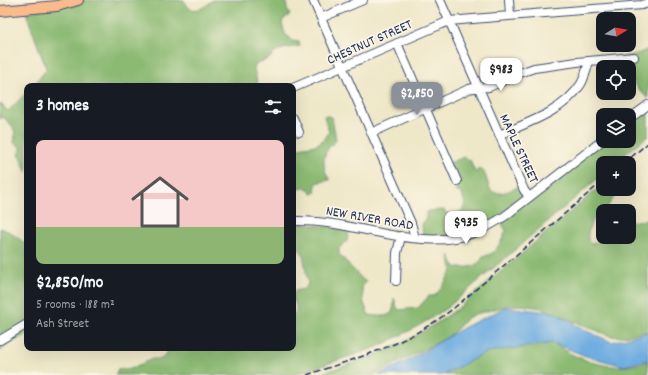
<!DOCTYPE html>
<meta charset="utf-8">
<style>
body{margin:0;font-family:Dekko,sans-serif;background:#20242c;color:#f1f3f6;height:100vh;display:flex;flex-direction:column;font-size:15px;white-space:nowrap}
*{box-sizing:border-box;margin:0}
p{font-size:13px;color:#9ea1a6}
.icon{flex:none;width:22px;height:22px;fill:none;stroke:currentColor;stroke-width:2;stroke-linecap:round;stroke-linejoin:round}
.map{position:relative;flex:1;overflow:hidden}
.panel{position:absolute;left:24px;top:83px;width:272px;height:268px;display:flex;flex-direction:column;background:#171b24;border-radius:8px;box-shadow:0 4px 16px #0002}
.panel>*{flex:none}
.needle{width:26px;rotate:79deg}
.buttons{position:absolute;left:596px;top:12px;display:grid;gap:8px}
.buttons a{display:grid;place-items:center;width:40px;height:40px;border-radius:8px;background:#171b24;box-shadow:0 4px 16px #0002;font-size:20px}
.price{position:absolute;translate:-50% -34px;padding:0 9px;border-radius:8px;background:#fff;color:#222;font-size:13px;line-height:26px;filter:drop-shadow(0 1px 2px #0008)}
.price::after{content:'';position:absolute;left:50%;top:24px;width:12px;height:9px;margin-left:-6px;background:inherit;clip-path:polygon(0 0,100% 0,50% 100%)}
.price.active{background:#8c9099;color:#fff}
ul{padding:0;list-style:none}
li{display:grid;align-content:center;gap:8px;height:212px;padding:0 12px}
li span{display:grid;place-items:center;height:124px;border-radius:8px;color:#555}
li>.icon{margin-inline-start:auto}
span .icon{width:72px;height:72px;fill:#fffc;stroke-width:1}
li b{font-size:17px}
h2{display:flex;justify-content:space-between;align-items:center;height:48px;padding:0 12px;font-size:17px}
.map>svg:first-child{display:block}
.forest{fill:#8cba73;stroke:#547468}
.water{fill:#6fade1;stroke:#456ea0}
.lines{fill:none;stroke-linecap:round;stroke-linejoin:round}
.minor-casing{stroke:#3b4b6e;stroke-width:10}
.major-casing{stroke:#3b4b6e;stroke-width:12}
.minor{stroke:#fff;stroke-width:8}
.major{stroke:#fabb8c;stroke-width:10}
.rail{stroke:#1b2f5e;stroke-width:1.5;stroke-dasharray:6 3;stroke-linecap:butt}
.labels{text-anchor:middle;stroke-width:3.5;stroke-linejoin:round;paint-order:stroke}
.street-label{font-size:14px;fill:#1b2f5e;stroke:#fcf5e5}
</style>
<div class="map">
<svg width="648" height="375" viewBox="0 0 648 375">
<rect width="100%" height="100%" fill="#fcf5e5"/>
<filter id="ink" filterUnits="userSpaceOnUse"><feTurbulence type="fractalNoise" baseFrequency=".025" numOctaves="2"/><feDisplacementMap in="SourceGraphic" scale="8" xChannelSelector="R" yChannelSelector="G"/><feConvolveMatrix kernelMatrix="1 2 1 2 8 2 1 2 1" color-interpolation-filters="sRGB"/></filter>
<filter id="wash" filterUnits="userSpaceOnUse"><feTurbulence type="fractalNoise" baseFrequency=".012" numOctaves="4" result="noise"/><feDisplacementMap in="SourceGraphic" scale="16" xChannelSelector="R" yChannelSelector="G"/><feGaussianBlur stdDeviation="0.9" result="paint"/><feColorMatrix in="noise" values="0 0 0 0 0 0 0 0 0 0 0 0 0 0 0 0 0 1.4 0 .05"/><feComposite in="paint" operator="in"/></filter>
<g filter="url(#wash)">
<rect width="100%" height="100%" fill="#eee7c8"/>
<path class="forest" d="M 77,0 L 184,0 C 188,15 204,10 212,0 L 286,0 L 287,9 L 290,15 L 283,20 L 282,23 L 285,34 L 289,37 L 292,41 L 299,42 L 300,46 L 282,49 L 273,54 L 270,58 L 255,65 L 254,69 L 258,86 L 33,86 L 46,70 L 46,68 L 26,13 Z
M 648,49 L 648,99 C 639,89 629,81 629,67 L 628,67 L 627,62 L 621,58 C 631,55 640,54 648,49 Z
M 27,92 L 27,172 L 26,172 L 19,153 L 21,151 L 21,147 L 14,143 C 17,129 13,126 3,117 L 0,119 L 0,103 L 8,111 Z
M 648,103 L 648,136 L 614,163 L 603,163 L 603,174 L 448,307 L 430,319 L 411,330 L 377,347 L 294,375 L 115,375 L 118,370 L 122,368 L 123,369 L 130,369 L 152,359 L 162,359 L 170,348 L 293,348 L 293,314 L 296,311 L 296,305 C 293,301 292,296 294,291 L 304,289 L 308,284 L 303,254 L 299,249 L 293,249 L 293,222 L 349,230 L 347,241 L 339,248 L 339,254 L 362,279 L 366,282 L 362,287 L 364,304 L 369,315 C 375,316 388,318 392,312 C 394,308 394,302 394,298 L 398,310 L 418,308 L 429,296 L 434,296 C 443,288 445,281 452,271 L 451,262 L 449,256 L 450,256 L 455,267 C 464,269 479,267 483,257 L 493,253 C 499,246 503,239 506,230 L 498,219 L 470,233 L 423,238 L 422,222 L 426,219 L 426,212 L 428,211 L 444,210 L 446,213 C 462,218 470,205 460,192 L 456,192 C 457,182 451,172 447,164 L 464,157 L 470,160 L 475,172 L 477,172 L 479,169 L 482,169 C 486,175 487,180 489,187 C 494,199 510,190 518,187 L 527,195 L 603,141 L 629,141 L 629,119 Z
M 324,116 L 328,116 L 332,118 L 336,139 C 335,144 333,143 330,146 C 321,156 323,170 330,180 L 319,182 L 316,184 L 315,193 L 312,193 L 309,189 L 304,188 L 293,190 L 293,152 C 301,144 315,149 323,140 C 325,138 327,135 329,132 Z
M 603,184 L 603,189 L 621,189 C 615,194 612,201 607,207 C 603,211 598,214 595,218 C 590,224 584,239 591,244 L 597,242 L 605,237 L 629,237 L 629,222 L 645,220 L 648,226 L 648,331 C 635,333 624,338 610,336 L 542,308 L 521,305 L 507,306 L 475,314 L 467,318 L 456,330 L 446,338 L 374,375 L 316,375 C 337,368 358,362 378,354 C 406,343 432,327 457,309 Z
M 0,228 L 10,232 L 27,245 L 27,334 L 9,344 L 0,351 Z
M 553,343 C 562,348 571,355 580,358 C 602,367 626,370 648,361 L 648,375 L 445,375 L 487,346 Z"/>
<path class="water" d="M 506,307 L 556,313 L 584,330 L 612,342 L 648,332 L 648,360 L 624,366 L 586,356 L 553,343 L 487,352 L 443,375 L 378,375 L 409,360 L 465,327 Z"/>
</g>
<g filter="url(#ink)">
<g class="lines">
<defs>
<path id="minor" d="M 313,0 L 411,223 L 415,238
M 440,0 L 514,168 L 524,190 L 529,197
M 509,0 L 510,15
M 321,18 L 363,0
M 397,43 L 457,181
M 293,88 L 449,21 L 642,5 L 648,3
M 293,118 L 299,132
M 629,119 L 648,105
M 371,133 L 469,89 C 476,87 482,88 489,87 L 520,73 L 534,68 L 577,62 L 634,57
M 499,135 C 527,123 563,112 581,84 C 585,77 587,69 589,61
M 293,221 C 347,219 401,246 455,238 C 474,235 489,226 505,216 L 603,140
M 396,281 L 397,253 L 401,236
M 0,340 L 27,324"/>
<path id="major" d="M 0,11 L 57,6 L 78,0"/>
</defs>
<use href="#minor" class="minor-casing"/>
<use href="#major" class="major-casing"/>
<use href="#minor" class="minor"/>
<use href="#major" class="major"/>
<path class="rail" d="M 624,163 L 648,143
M 307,375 C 344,362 382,352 416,333 C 429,326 442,317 454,308 L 603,181"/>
</g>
</g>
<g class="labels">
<g class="street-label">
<text transform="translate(369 41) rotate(-24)" y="5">CHESTNUT STREET</text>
<text transform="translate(520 148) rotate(65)" y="5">MAPLE STREET</text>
<text transform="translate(370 217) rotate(10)" y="5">NEW RIVER ROAD</text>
</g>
</g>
</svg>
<div class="buttons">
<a><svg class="needle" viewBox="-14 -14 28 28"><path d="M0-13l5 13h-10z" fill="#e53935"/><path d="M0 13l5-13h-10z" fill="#9ea1a6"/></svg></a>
<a><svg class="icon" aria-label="locate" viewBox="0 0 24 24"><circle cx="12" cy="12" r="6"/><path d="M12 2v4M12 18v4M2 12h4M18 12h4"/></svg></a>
<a><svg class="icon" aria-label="layers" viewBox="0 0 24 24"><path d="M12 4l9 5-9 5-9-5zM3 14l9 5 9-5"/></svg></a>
<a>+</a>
<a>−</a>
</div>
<b class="price" style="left:501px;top:92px">$983</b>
<b class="price active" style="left:417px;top:116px">$2,850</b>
<b class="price" style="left:466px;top:245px">$935</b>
<section class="panel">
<h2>3 homes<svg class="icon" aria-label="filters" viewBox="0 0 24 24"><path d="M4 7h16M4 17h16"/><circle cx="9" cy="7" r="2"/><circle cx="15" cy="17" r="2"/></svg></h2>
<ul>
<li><span style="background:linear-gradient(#f6c9c9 70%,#8fb573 0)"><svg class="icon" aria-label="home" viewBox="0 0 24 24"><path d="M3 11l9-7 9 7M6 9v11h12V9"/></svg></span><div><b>$2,850/mo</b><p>5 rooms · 188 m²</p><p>Ash Street</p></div></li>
</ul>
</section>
</div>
